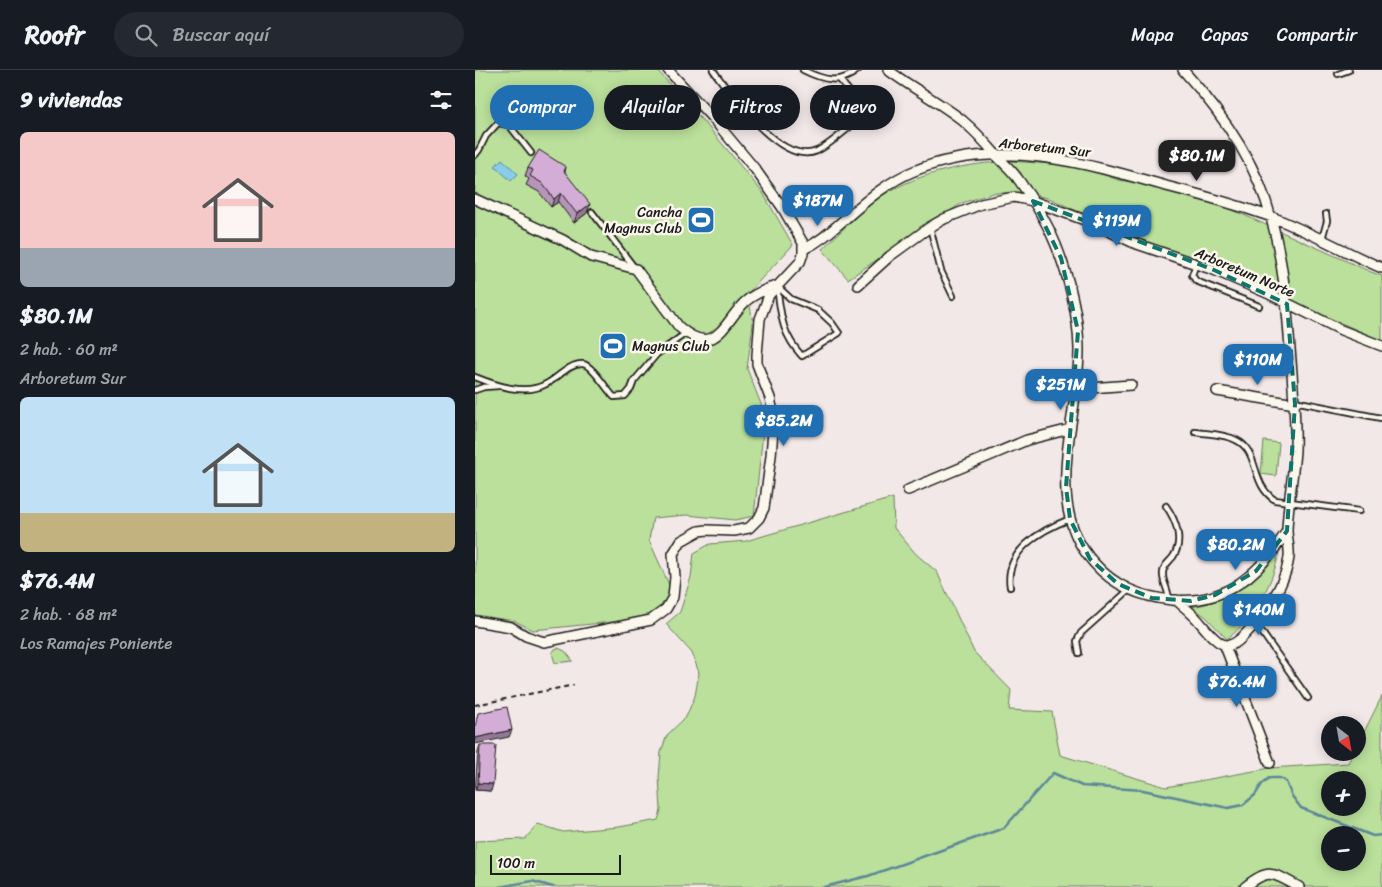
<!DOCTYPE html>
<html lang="es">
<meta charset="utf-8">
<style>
body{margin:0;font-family:Sriracha,sans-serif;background:#242831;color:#f1f3f6;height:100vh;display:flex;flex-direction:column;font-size:19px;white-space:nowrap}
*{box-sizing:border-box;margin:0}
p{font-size:16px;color:#9ea1a6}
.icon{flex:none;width:28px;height:28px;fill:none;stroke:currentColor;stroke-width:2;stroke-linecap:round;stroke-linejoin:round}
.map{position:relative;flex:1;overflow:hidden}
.side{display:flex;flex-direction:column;background:#171b24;width:475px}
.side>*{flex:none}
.top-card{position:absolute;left:15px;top:15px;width:475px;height:45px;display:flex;gap:10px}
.needle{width:32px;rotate:149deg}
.fabs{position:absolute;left:846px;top:646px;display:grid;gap:10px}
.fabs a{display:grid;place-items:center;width:45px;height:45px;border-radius:50%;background:#171b24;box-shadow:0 2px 12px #0003;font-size:25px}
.scale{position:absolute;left:15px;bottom:12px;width:131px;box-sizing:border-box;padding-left:5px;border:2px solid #1c1c1c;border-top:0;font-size:14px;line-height:18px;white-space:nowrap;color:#1c1c1c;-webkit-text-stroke:4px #fbf7ec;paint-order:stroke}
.price{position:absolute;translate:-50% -42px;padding:0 11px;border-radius:10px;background:#1f6fb2;color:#fff;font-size:16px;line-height:32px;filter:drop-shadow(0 1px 2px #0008)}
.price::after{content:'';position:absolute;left:50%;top:30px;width:15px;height:11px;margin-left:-8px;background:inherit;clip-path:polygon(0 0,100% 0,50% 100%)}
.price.on{background:#222;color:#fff}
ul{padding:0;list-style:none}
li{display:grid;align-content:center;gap:10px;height:265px;padding:0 20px}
li span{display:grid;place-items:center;height:155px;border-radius:8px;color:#555}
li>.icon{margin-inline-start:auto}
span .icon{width:90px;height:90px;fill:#fffc;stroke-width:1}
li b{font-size:21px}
h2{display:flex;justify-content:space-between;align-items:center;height:60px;padding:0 20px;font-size:21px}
.chip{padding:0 18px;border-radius:22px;background:#171b24;box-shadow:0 2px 12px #0003;font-size:18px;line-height:45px}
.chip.on{background:#1f6fb2;color:#fff}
header{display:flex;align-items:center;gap:30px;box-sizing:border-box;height:70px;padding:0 25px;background:#171b24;border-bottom:1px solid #363941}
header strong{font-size:24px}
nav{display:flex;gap:28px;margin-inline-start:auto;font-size:18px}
.search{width:350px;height:45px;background:#242831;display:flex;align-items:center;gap:12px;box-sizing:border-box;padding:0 18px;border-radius:28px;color:#9ea1a6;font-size:19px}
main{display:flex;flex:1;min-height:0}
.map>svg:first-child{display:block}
.green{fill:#bae09b;stroke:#6b7e5c;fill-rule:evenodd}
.water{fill:#88cdea;stroke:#5d8698}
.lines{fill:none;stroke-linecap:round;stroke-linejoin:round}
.stream{stroke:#5d8698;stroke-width:2.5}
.service-casing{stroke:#1c1c1c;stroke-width:8}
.minor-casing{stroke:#1c1c1c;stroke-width:12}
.path{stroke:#1c1c1c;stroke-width:2;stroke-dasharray:5 4;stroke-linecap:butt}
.service{stroke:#fbf7ec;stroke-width:4.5}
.minor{stroke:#fbf7ec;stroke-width:9}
.wall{fill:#b695b8;stroke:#1c1c1c}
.shaded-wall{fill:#947996;stroke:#1c1c1c}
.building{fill:#d4add6;stroke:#1c1c1c}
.marked{fill:none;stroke:#0f766e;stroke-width:4;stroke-dasharray:10 6;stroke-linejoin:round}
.labels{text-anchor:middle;stroke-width:5;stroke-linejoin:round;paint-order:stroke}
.street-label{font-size:14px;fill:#1c1c1c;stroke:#fbf7ec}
.poi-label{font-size:14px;fill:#1c1c1c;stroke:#fbf7ec;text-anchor:end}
</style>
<header>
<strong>Roofr</strong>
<div class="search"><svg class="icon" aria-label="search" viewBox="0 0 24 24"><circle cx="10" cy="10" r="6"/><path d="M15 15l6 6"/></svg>Buscar aquí</div>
<nav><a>Mapa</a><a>Capas</a><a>Compartir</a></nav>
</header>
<main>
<section class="side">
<h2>9 viviendas<svg class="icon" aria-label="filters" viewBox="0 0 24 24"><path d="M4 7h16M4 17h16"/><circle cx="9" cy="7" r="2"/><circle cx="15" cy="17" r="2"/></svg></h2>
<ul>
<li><span style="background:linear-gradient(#f6c9c9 75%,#9aa5b1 0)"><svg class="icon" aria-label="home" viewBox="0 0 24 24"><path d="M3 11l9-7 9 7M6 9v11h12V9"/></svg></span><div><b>$80.1M</b><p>2 hab. · 60 m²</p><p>Arboretum Sur</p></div></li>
<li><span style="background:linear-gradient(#bfe0f5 75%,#c2b280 0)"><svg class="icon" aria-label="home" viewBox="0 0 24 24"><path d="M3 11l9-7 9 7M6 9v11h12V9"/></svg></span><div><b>$76.4M</b><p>2 hab. · 68 m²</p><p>Los Ramajes Poniente</p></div></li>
</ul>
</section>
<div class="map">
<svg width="907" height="817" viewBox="0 0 907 817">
<rect width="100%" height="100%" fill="#f3e8e8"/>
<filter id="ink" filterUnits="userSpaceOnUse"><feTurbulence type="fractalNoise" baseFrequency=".02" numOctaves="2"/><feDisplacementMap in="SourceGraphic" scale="10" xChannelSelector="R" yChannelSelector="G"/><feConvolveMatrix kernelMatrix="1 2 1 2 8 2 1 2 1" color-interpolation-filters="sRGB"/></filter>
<g filter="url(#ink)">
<path class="green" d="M 0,0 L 182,0 L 235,59 L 288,123 L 318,175 L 273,223 L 278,254 L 272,299 L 290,344 L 279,446 L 260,450 L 212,445 L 178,448 L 174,470 L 195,517 L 190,535 L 167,549 L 58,560 L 40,551 L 0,545 Z
M 535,91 L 590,95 L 608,98 L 644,110 L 701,120 L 751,137 L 896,202 L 907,206 L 907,271 L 825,235 L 740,194 L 674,174 L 576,129 L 548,122 L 518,123 L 487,133 L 373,209 L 347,179 C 367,161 386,140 408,125 C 445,102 492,94 535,91 Z
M 789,371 L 804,373 L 801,406 L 786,404 Z
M 418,428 L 419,458 L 441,484 L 462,502 L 499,582 L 536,620 L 534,640 L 577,642 L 585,685 L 691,717 L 795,698 L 873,693 L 878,683 L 882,682 L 883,674 L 907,626 L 907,817 L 30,817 L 38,814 L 24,817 L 0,817 L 0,771 L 50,769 L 63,754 L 88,762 L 144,757 L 183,750 L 186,740 L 184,707 L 186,682 L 192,665 L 211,647 L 220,626 L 224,603 L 217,583 L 191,554 L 205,542 L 216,507 L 219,483 L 235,474 L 271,471 ZM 855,710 L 882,710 L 882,738 L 855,738 ZM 855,765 L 882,765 L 882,792 L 855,792 Z
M 805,476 C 800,511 780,548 752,569 L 730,546 L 716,537 C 755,531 785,510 805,476 Z
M 83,578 L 90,581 L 98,591 L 80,593 L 77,583 L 80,579 Z"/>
<path class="water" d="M 27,89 L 43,104 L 36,111 L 20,96 Z"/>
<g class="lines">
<path class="stream" d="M 24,817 L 57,811 L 78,817
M 349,817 L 393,806 L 529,758 L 578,703 L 607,716 L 668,720 L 753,738 L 768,735 L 780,725 L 787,714 L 794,708 L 805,708 L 811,712 L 817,726 L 826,738 L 898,766 L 907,765"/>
<defs>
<path id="service" d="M 238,0 C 256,24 306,97 342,81 C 358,73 374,57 388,46 L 389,39 L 365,10
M 328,0 C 348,10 365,15 383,0
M 863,4 L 874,0
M 0,85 L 4,80 L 11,66 L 23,53 L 34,55 L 56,83
M 117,142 L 159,197
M 455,157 L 466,201 L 478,226
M 847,169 L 852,151 L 851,144
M 721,194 L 717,205 L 721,211 L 784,236
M 302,216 L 316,229 L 343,240 L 357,253 L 364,263 L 327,286 C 306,263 306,245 302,216 Z
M 0,307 C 20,315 50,326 71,314 C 82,309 94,293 108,294 C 117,295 132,320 139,327 L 150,326 L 156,319 L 159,311 L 182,284 L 211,263
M 0,320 L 9,317 L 24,316
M 819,331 L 906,348
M 720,362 C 733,364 750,364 761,370 C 785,381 775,414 800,430 L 884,441
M 691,436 C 701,450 709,471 698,487 C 693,493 688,496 688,503 C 687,512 694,520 694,530
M 535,517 C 529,481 566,460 595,449
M 781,554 L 833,628
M 604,583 L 602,571 L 606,563 L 654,520"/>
<path id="minor" d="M 413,0 C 437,18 464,32 487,50 C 500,61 510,72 521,85 C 528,93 537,100 543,109 C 558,129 572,152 581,175 C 594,208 603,243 604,278 C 605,347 565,434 619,493 C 640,517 666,527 697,530 C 751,535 785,503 812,461
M 0,129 L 88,170 L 116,187 L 161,199 L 204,257 C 239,287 247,257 267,235 C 275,226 290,219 301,216
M 329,179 C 346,171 357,160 371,148 C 392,130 414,111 439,101 C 521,67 611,93 691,116 C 727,125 762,135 797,147 C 835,162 870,182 907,198
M 383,215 L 415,186 L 455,157 L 469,149 L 506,134 L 539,127 L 558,131 L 615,152 L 659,173 L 739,200 L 792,223 L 866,260 L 907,276
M 601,319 L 656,315
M 742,321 L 820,334
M 433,420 L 552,370 L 595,359
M 701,530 C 707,535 713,540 718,545 C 726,552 740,574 751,575 C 761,577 771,563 778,556 C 794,537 811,512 814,487 C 815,478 812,469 812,460 C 813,434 818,407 820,381 C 821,347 818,313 815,279 C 812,235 808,191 796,148 C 782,93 746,42 708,0
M 0,551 L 36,557 L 51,566 L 69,572 L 176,550 L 191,539 L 198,527 L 200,507 L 198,484 L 206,471 L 224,461 L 232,460 L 259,461 L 274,458 L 284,448 L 289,438 L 296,386 L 299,347 L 295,328 L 282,294 L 282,285 L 285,249 L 294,225 L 325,192 L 328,184 L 328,173 L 307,137 L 280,99 L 240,51 L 193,0
M 750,576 L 795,693
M 770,817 C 794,797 798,803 824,817"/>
</defs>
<use href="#service" class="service-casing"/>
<use href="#minor" class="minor-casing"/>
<path class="path" d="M 0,635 L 99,615"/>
<use href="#service" class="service"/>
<use href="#minor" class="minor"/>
</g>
<path class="wall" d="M 91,97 L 90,102 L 112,143 L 99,153 L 83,132 L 76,137 L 64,122 L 51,115 L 54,109 L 50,106 L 53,98 Z
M 5,675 L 16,721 L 0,720 L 3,681 Z"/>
<path class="shaded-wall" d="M 86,123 L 83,132 L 76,137 L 79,129 Z
M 115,134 L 112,143 L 99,153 L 102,144 Z
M 37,660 L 34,667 L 0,674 L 0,668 Z
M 3,713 L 18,714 L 16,721 L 0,720 Z"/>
<path class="building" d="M 64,80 L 91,97 L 89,101 L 115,134 L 102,144 L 86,123 L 79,129 L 67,113 L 55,106 L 58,100 L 53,98 Z
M 32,637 L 37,660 L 0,668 L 0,657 L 3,643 Z
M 5,675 L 21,675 L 18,714 L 3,713 Z"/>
</g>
<path class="marked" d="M 558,131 L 739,200 L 812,234 L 820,334 L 812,461 L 781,501 L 740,525 L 716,531 L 677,528 L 643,514 L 615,489 L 595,449 L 591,417 L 603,261 L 586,188 Z"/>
<defs>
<symbol id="stadium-square" viewBox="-11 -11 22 22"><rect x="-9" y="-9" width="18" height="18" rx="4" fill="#1f6fb2" stroke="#fbf7ec"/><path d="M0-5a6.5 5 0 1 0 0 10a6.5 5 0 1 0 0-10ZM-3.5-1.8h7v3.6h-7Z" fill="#fff"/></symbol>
</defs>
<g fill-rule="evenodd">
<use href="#stadium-square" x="210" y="134" width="32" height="32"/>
<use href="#stadium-square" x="122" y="260" width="32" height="32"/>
</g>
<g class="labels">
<g class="street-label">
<text transform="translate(570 77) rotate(6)" y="5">Arboretum Sur</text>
<text transform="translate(770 202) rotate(23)" y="5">Arboretum Norte</text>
</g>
<g class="poi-label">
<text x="207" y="147">Cancha<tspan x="207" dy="16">Magnus Club</tspan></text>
<text x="157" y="281" text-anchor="start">Magnus Club</text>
</g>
</g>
</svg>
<div class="fabs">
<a><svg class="needle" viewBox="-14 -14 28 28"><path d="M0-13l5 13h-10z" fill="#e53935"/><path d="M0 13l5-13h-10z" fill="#9ea1a6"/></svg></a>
<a>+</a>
<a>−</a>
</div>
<div class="scale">100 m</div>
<b class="price on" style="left:722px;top:112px">$80.1M</b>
<b class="price" style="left:343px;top:157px">$187M</b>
<b class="price" style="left:642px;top:177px">$119M</b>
<b class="price" style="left:783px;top:316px">$110M</b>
<b class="price" style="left:586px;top:341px">$251M</b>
<b class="price" style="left:309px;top:377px">$85.2M</b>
<b class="price" style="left:761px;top:501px">$80.2M</b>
<b class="price" style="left:784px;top:566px">$140M</b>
<b class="price" style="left:762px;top:638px">$76.4M</b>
<div class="top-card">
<a class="chip on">Comprar</a>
<a class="chip">Alquilar</a>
<a class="chip">Filtros</a>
<a class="chip">Nuevo</a>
</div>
</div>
</main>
